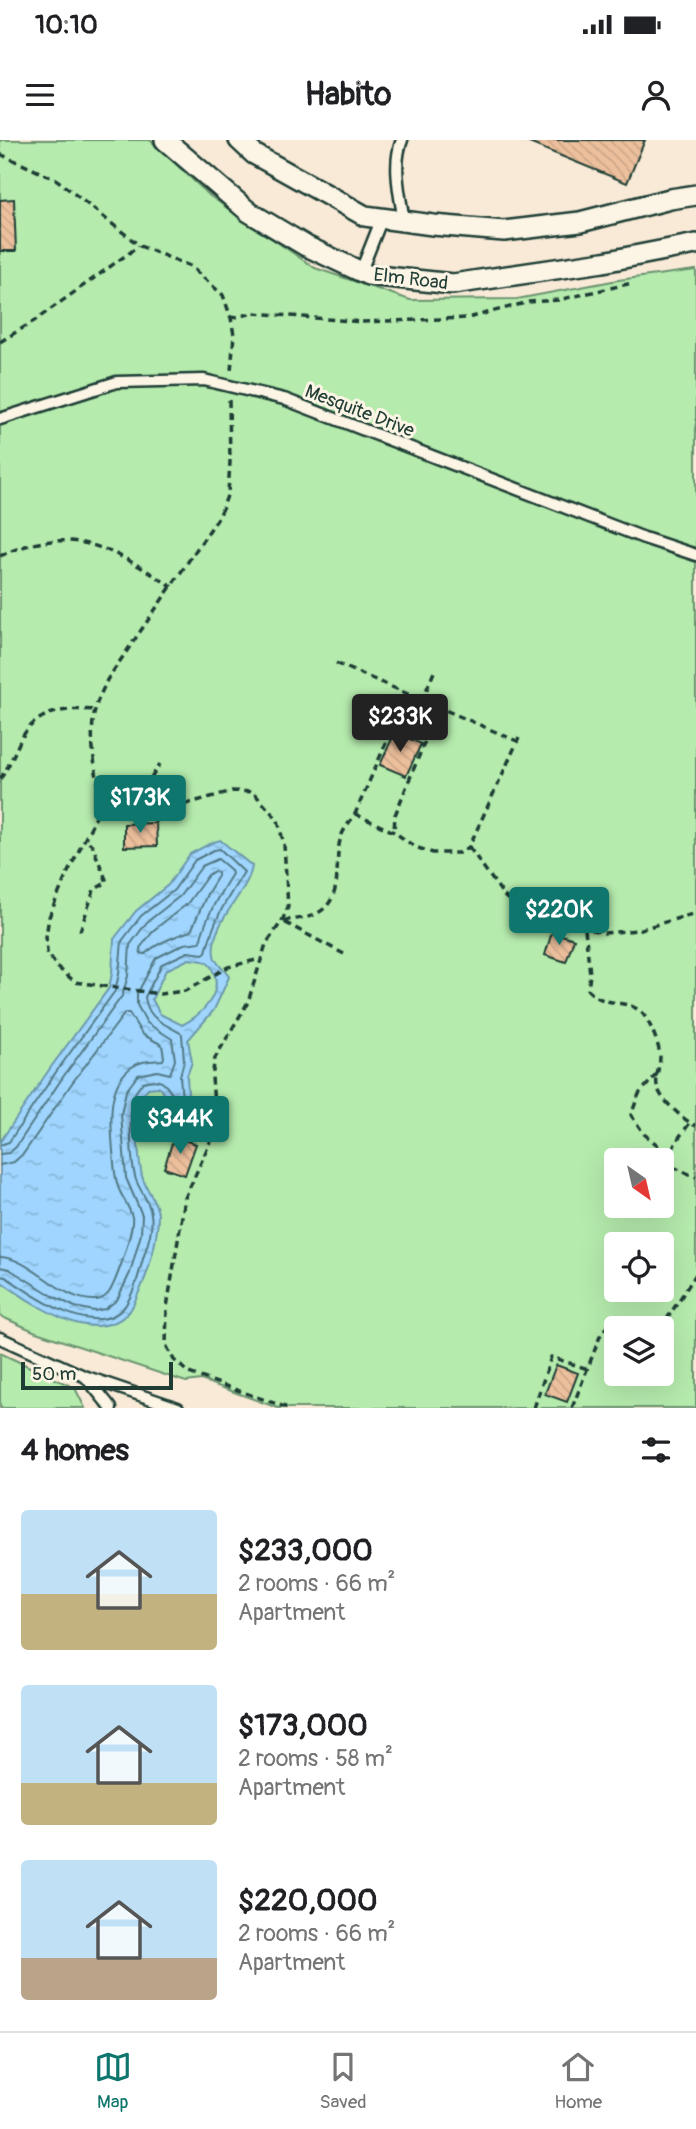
<!DOCTYPE html>
<meta charset="utf-8">
<style>
body{margin:0;font-family:Pangolin,sans-serif;background:#f2f2f2;color:#202124;height:100vh;display:flex;flex-direction:column;font-size:26px;white-space:nowrap}
*{box-sizing:border-box;margin:0}
p{font-size:23px;color:#757577}
.icon{flex:none;width:38px;height:38px;fill:none;stroke:currentColor;stroke-width:2;stroke-linecap:round;stroke-linejoin:round}
.map{position:relative;height:1268px;overflow:hidden}
.drawer{display:flex;flex-direction:column;background:#fff;flex:1}
.drawer>*{flex:none}
.needle{width:46px;rotate:146deg}
.tools{position:absolute;left:604px;top:1008px;display:grid;gap:14px}
.tools a{display:grid;place-items:center;width:70px;height:70px;border-radius:7px;background:#fff;box-shadow:0 7px 28px #0002;font-size:35px}
.scale{position:absolute;left:21px;bottom:18px;width:152px;box-sizing:border-box;padding-left:7px;border:4px solid #1f3d34;border-top:0;font-size:19px;line-height:24px;white-space:nowrap;color:#1f3d34;-webkit-text-stroke:5px #fcf5e5;paint-order:stroke}
.price{position:absolute;translate:-50% -60px;padding:0 16px;border-radius:7px;background:#0f766e;color:#fff;font-size:23px;line-height:46px;filter:drop-shadow(0 2px 4px #0008)}
.price::after{content:'';position:absolute;left:50%;top:42px;width:21px;height:16px;margin-left:-10px;background:inherit;clip-path:polygon(0 0,100% 0,50% 100%)}
.price.current{background:#222;color:#fff}
ul{padding:0;list-style:none}
li{display:flex;align-items:center;gap:21px;height:175px;padding:0 21px}
li span{display:grid;place-items:center;flex:none;width:196px;height:140px;border-radius:7px;color:#555}
li>.icon{margin-inline-start:auto}
span .icon{width:84px;height:84px;fill:#fffc;stroke-width:1}
li b{font-size:30px}
h2{display:flex;justify-content:space-between;align-items:center;height:84px;padding:0 21px;font-size:30px}
.status{display:flex;justify-content:space-between;align-items:center;height:49px;padding:0 35px;background:#fff;direction:ltr}
.status svg{height:19px;fill:currentColor}
header{display:flex;justify-content:space-between;align-items:center;height:91px;padding:0 21px;background:#fff;font-size:32px;font-weight:700}
.tab-bar{display:flex;justify-content:space-around;align-items:center;height:98px;border-top:2px solid #e0e0e0;background:#fff;font-size:19px;color:#757577}
.tab-bar a{display:grid;justify-items:center;gap:4px}
.tab-bar .current{color:#0f766e}
.map>svg:first-child{display:block}
.green{fill:#b5ebad;stroke:#6a9470;stroke-width:2;fill-rule:evenodd}
.water{fill:url(#water-ripples);stroke:#6c98ad;stroke-width:2;fill-rule:evenodd}
.lines{fill:none;stroke-linecap:round;stroke-linejoin:round}
.shore{stroke:#527a85;stroke-width:2}
.building{fill:url(#building-back-hatch);stroke:#1f3d34;stroke-width:2}
.service-casing{stroke:#1f3d34;stroke-width:15}
.minor-casing{stroke:#1f3d34;stroke-width:24}
.path{stroke:#1f3d34;stroke-width:3.5;stroke-dasharray:7 5;stroke-linecap:butt}
.service{stroke:#fcf5e5;stroke-width:10}
.minor{stroke:#fcf5e5;stroke-width:19}
.labels{text-anchor:middle;stroke-width:6;stroke-linejoin:round;paint-order:stroke}
.street-label{font-size:19px;fill:#1f3d34;stroke:#fcf5e5}
</style>
<div class="status"><b>10:10</b><svg viewBox="0 0 49 12"><path d="M0 12V9h3v3zM5 12V6h3v6zM10 12V3h3v9zM15 12V0h3v12zM26 1h20v11H26zM47 4h2v5h-2z"/></svg></div>
<header><svg class="icon" aria-label="menu" viewBox="0 0 24 24"><path d="M4 6h16M4 12h16M4 18h16"/></svg>Habito<svg class="icon" aria-label="person" viewBox="0 0 24 24"><circle cx="12" cy="8" r="4"/><path d="M4 21q1-7 8-7t8 7"/></svg></header>
<div class="map">
<svg width="696" height="1268" viewBox="0 0 696 1268">
<defs>
<pattern id="water-ripples" width="26" height="14" patternUnits="userSpaceOnUse" patternTransform="scale(1.75)"><rect width="26" height="14" fill="#9fd5fe"/><path d="M2 4q2-2 4 0t4 0M15 11q2-2 4 0t4 0" fill="none" stroke="#88b8da"/></pattern>
<pattern id="building-back-hatch" width="6" height="6" patternUnits="userSpaceOnUse" patternTransform="scale(1.75)"><rect width="6" height="6" fill="#edc09d"/><path d="M-1 5l2 2M0 0l6 6M5-1l2 2" fill="none" stroke="#cba688"/></pattern>
</defs>
<rect width="100%" height="100%" fill="#f9ead7"/>
<filter id="ink" filterUnits="userSpaceOnUse"><feTurbulence type="fractalNoise" baseFrequency=".0143" numOctaves="2"/><feDisplacementMap in="SourceGraphic" scale="14" xChannelSelector="R" yChannelSelector="G"/><feConvolveMatrix kernelMatrix="1 2 1 2 8 2 1 2 1" color-interpolation-filters="sRGB"/></filter>
<g filter="url(#ink)">
<path class="green" d="M 0,0 L 150,0 L 210,56 L 315,128 L 410,160 L 517,159 L 618,140 L 696,130 L 696,1268 L 278,1268 L 201,1240 L 186,1242 L 36,1192 L 0,1176 ZM 616,1020 L 662,1020 L 662,1066 L 616,1066 ZM 616,1104 L 662,1104 L 662,1150 L 616,1150 ZM 616,1188 L 662,1188 L 662,1234 L 616,1234 Z
M 0,1213 L 75,1248 L 85,1268 L 0,1268 Z"/>
<path class="water" d="M 220,700 L 252,726 C 249,752 209,783 214,815 C 215,824 225,829 229,837 L 214,870 L 188,900 L 192,922 L 187,936 L 189,971 C 171,972 168,960 159,947 L 148,948 C 142,956 138,962 137,972 C 136,986 139,1023 142,1036 C 145,1049 158,1062 158,1075 C 158,1097 150,1128 141,1148 C 137,1155 134,1166 129,1172 C 94,1209 32,1163 0,1141 L 0,1002 L 51,927 L 109,848 L 112,833 L 114,799 L 136,771 L 168,745 L 190,714 L 211,703 ZM 189,819 C 194,820 202,820 206,822 C 209,824 212,828 213,831 C 224,854 200,876 182,885 L 160,874 L 152,859 L 166,830 Z"/>
<g class="lines">
<path class="shore" d="M 214,731 L 218,733 L 218,736 L 207,754 L 191,791 C 175,796 157,803 145,814 L 141,813 L 140,808 L 155,789 L 187,764 L 208,735 Z
M 0,1005 L 9,1002 L 56,932 L 115,851 L 119,834 L 122,801 L 141,776 L 174,750 L 195,720 L 214,710 L 220,709 L 244,732 C 225,762 215,777 206,812 L 203,814 L 188,812 L 162,824 L 145,857 C 148,881 165,883 182,894 L 184,921 L 180,936 L 182,959 L 180,962 L 177,962 C 166,946 165,936 143,942 C 140,946 136,951 134,955 C 128,969 131,1025 136,1040 C 140,1051 150,1062 151,1074 C 154,1091 145,1110 141,1126 C 138,1138 132,1156 125,1166 C 96,1202 32,1155 6,1137 L 0,1136
M 0,1014 L 9,1013 L 16,1007 L 63,937 L 122,856 L 128,836 L 130,805 L 147,782 L 180,756 L 202,726 L 218,719 L 231,730 L 232,734 C 218,756 206,777 200,802 L 184,804 L 156,818 L 137,854 L 137,865 L 147,883 L 172,899 L 175,920 L 170,934 L 157,931 L 138,935 L 126,951 L 121,974 L 126,1038 L 142,1075 L 141,1094 L 130,1133 L 117,1160 L 105,1169 L 94,1171 L 75,1167 L 53,1156 L 9,1129 L 0,1127
M 0,1025 L 14,1022 L 24,1013 L 72,943 L 125,873 L 129,873 L 142,894 L 162,905 L 164,917 L 163,920 C 153,921 141,920 132,927 C 106,945 111,983 113,1011 C 114,1021 114,1032 117,1043 C 119,1054 129,1065 132,1077 C 134,1088 121,1126 116,1138 C 112,1148 108,1159 96,1160 C 60,1162 33,1118 0,1117"/>
</g>
<path class="building" d="M 522,0 L 645,0 L 627,43 Z
M 14,59 L 16,111 L 0,111 L 0,60 Z
M 395,592 L 421,604 L 406,636 L 380,625 Z
M 156,683 L 157,706 L 124,707 L 124,684 Z
M 552,792 L 574,799 L 566,822 L 545,815 Z
M 174,997 L 196,1004 L 185,1035 L 164,1028 Z
M 556,1225 L 578,1233 L 567,1262 L 545,1254 Z"/>
<g class="lines">
<defs>
<path id="service" d="M 402,0 C 392,24 400,56 404,81
M 361,131 L 382,78
M 0,279 L 117,242 L 204,240 L 284,259 L 644,398 L 696,415
M 0,1198 L 86,1237 L 111,1268
M 87,1237 L 178,1268"/>
<path id="minor" d="M 165,0 L 249,72 L 306,106 L 368,135 L 453,144 L 603,122 L 696,104
M 239,0 L 254,14 L 365,76 L 433,85 L 504,91 L 580,82 L 670,59 L 696,55"/>
</defs>
<use href="#service" class="service-casing"/>
<use href="#minor" class="minor-casing"/>
<path class="path" d="M 0,14 L 57,40 L 140,106 L 190,126 L 223,155 L 231,178 L 234,195 L 231,231
M 231,178 L 254,173 L 362,182 L 468,178 L 529,162 L 558,160 L 632,143
M 0,202 L 34,181 L 139,106
M 229,260 L 230,322 L 228,353 L 220,375 L 107,540 C 103,550 97,560 95,570 C 88,598 96,636 103,663 L 118,671 L 149,672 L 172,668 L 232,651 L 253,652 L 278,680 L 284,705 L 288,767 L 282,781 L 266,804 L 248,862 L 215,918 L 212,937 L 215,981 L 211,1000 L 185,1058 L 167,1167 L 166,1205 L 174,1220 L 189,1233 L 288,1268
M 0,416 C 69,383 113,408 172,447
M 336,523 L 517,601
M 408,594 L 434,532
M 0,639 C 9,627 14,613 21,599 C 37,570 65,568 95,570
M 103,663 L 67,734 L 49,777 L 46,796 L 47,812 L 56,826 L 75,842 L 160,854 L 185,851 L 228,827 L 260,819
M 149,672 C 140,655 150,639 160,624
M 355,674 L 394,692 L 415,707 L 433,713 L 459,713 L 469,707 L 519,598
M 469,707 L 505,757 L 526,773 L 604,793 L 638,790 L 696,773
M 585,789 L 590,834 L 588,850 C 604,868 626,858 641,872 C 649,879 660,906 660,917 C 660,927 654,939 658,949 C 662,961 685,981 696,986
M 80,791 L 94,750 L 107,742 L 92,705 L 85,699
M 344,814 L 282,781 C 292,779 305,779 314,775 C 347,760 332,724 341,697 C 344,688 350,682 355,674 L 393,587 L 425,601 L 395,675 L 394,692
M 657,934 L 639,954 L 631,975 L 644,994 L 670,1015
M 689,984 C 680,997 666,1010 673,1027 L 696,1037
M 658,1188 L 665,1182 L 696,1134
M 534,1268 L 551,1217 L 588,1229
M 572,1268 L 601,1194 C 617,1173 631,1182 652,1188"/>
<use href="#service" class="service"/>
<use href="#minor" class="minor"/>
</g>
</g>
<g class="labels">
<g class="street-label">
<text transform="translate(411 138) rotate(7)" y="7">Elm Road</text>
<text transform="translate(360 270) rotate(21)" y="7">Mesquite Drive</text>
</g>
</g>
</svg>
<div class="tools">
<a><svg class="needle" viewBox="-14 -14 28 28"><path d="M0-13l5 13h-10z" fill="#e53935"/><path d="M0 13l5-13h-10z" fill="#757577"/></svg></a>
<a><svg class="icon" aria-label="locate" viewBox="0 0 24 24"><circle cx="12" cy="12" r="6"/><path d="M12 2v4M12 18v4M2 12h4M18 12h4"/></svg></a>
<a><svg class="icon" aria-label="layers" viewBox="0 0 24 24"><path d="M12 4l9 5-9 5-9-5zM3 14l9 5 9-5"/></svg></a>
</div>
<div class="scale">50 m</div>
<b class="price current" style="left:400px;top:614px">$233K</b>
<b class="price" style="left:140px;top:695px">$173K</b>
<b class="price" style="left:559px;top:807px">$220K</b>
<b class="price" style="left:180px;top:1016px">$344K</b>
</div>
<section class="drawer">
<h2>4 homes<svg class="icon" aria-label="filters" viewBox="0 0 24 24"><path d="M4 7h16M4 17h16"/><circle cx="9" cy="7" r="2"/><circle cx="15" cy="17" r="2"/></svg></h2>
<ul>
<li><span style="background:linear-gradient(#bfe0f5 60%,#c2b280 0)"><svg class="icon" aria-label="home" viewBox="0 0 24 24"><path d="M3 11l9-7 9 7M6 9v11h12V9"/></svg></span><div><b>$233,000</b><p>2 rooms · 66 m²</p><p>Apartment</p></div></li>
<li><span style="background:linear-gradient(#bfe0f5 70%,#c2b280 0)"><svg class="icon" aria-label="home" viewBox="0 0 24 24"><path d="M3 11l9-7 9 7M6 9v11h12V9"/></svg></span><div><b>$173,000</b><p>2 rooms · 58 m²</p><p>Apartment</p></div></li>
<li><span style="background:linear-gradient(#bfe0f5 70%,#b9a48a 0)"><svg class="icon" aria-label="home" viewBox="0 0 24 24"><path d="M3 11l9-7 9 7M6 9v11h12V9"/></svg></span><div><b>$220,000</b><p>2 rooms · 66 m²</p><p>Apartment</p></div></li>
</ul>
</section>
<nav class="tab-bar">
<a class="current"><svg class="icon" aria-label="map" viewBox="0 0 24 24"><path d="M3 6l6-2 6 2 6-2v14l-6 2-6-2-6 2zM9 4v14M15 6v14"/></svg>Map</a>
<a><svg class="icon" aria-label="saved" viewBox="0 0 24 24"><path d="M7 4h10v16l-5-4-5 4z"/></svg>Saved</a>
<a><svg class="icon" aria-label="home" viewBox="0 0 24 24"><path d="M3 11l9-7 9 7M6 9v11h12V9"/></svg>Home</a>
</nav>
